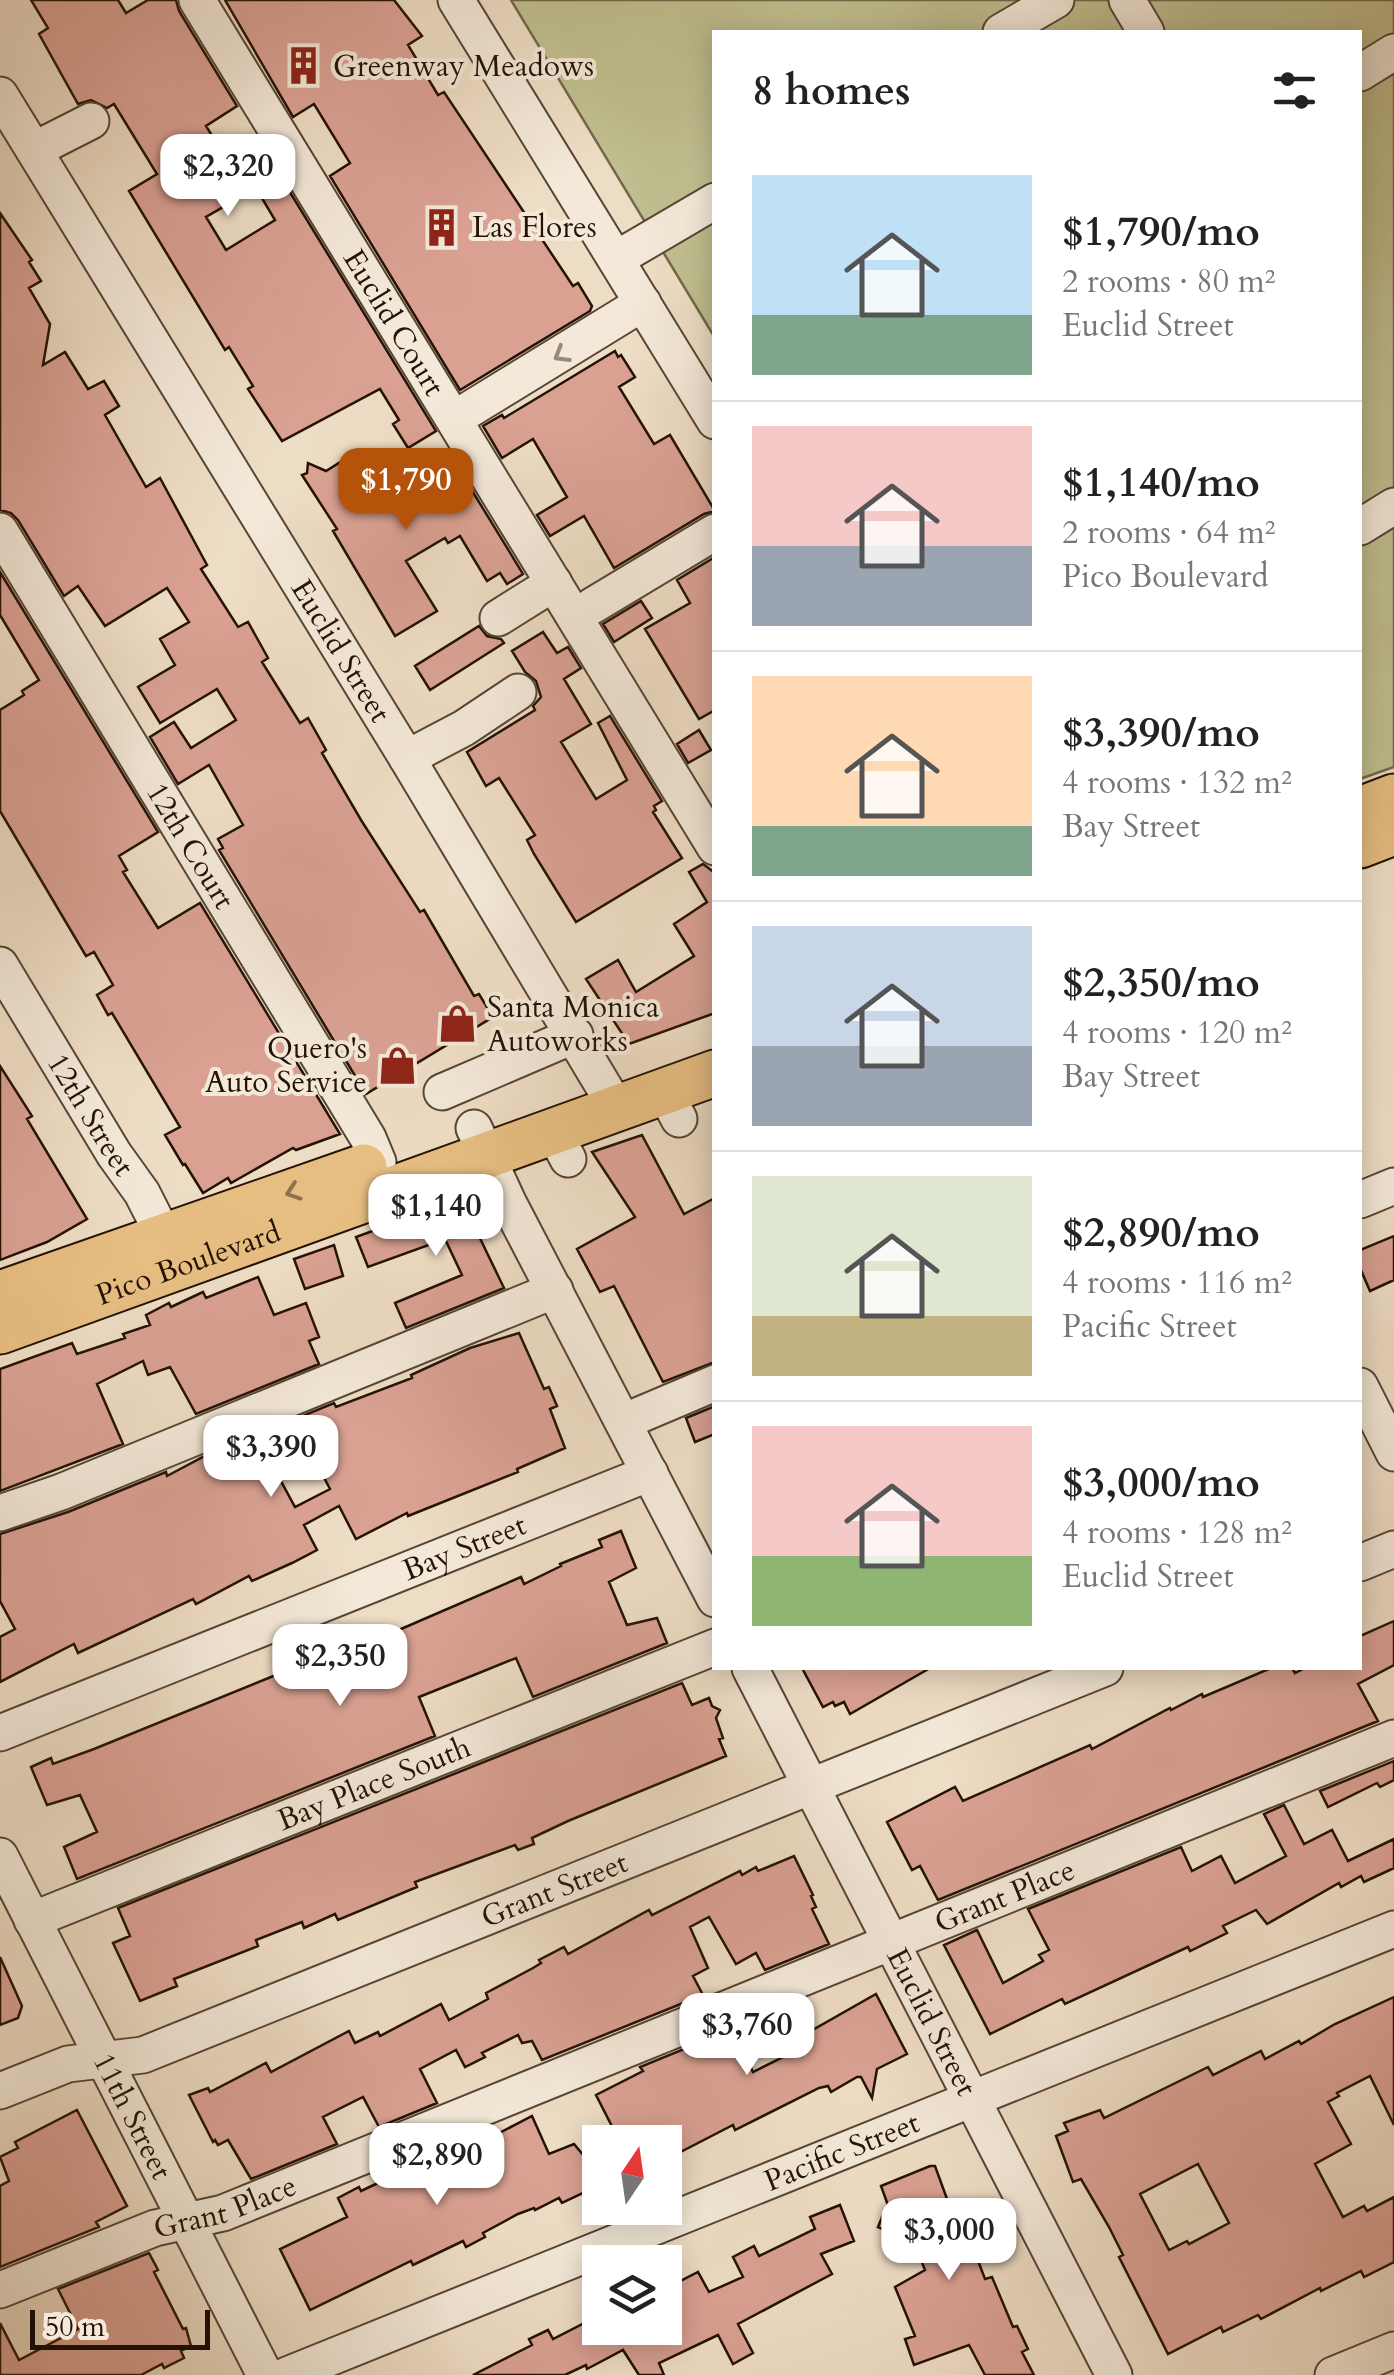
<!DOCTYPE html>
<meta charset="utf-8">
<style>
body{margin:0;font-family:Cardo,serif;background:#f2f2f2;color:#222;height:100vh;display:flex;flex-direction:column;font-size:38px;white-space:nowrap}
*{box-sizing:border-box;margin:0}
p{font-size:32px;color:#767676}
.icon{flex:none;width:55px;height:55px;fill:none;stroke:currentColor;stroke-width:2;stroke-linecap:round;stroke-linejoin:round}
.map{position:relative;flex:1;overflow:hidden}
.sheet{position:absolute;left:712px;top:30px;width:650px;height:1640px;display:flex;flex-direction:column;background:#fff;border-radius:0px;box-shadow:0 5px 25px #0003}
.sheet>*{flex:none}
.needle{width:65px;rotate:13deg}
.tools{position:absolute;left:582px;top:2125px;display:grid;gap:20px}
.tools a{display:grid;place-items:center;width:100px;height:100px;border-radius:0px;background:#fff;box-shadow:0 5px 25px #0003;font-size:50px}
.scale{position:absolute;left:30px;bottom:25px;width:180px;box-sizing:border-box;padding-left:10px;border:5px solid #241205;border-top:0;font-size:28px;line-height:35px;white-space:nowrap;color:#241205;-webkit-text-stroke:8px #f4e9d9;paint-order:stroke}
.price{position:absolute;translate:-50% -85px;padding:0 22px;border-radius:20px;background:#fff;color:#222;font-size:32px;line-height:65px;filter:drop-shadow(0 2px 5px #0008)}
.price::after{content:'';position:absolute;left:50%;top:60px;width:30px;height:22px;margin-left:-15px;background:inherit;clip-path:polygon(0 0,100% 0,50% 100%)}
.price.selected{background:#b45309;color:#fff}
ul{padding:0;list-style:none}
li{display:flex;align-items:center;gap:30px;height:250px;padding:0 40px}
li+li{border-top:2px solid #e0e0e0}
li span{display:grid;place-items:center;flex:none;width:280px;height:200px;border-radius:0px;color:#555}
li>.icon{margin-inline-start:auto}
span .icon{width:120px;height:120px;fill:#fffc;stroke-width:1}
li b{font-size:42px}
h2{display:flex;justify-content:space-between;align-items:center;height:120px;padding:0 40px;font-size:42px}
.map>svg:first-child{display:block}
.green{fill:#c0bf90;stroke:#72684a;stroke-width:2.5}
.building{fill:#daa193;stroke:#241205;stroke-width:2.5;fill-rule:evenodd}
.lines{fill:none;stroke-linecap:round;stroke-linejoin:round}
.minor-casing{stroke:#564535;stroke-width:39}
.major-casing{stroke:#241205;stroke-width:49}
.minor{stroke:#f4e9d9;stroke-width:35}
.major{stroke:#e7be82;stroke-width:45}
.oneway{stroke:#96887a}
.oneway2{stroke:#8f714a}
.labels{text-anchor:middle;stroke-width:8;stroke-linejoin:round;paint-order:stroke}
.poi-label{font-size:30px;fill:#241205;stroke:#f4e9d9;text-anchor:start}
.street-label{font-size:30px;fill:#241205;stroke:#f4e9d9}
</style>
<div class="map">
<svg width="1394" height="2375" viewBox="0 0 1394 2375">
<rect width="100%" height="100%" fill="#eeddc5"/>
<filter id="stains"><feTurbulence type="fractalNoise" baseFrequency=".002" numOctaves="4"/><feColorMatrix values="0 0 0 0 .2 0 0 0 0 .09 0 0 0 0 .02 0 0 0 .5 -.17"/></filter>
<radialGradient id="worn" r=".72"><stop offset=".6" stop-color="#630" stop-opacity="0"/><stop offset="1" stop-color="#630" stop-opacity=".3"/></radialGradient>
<path class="green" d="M 511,0 L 1394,0 L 1394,767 L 1360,779 L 1360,32 L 715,32 L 715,338 Z"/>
<path class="building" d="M 31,0 L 118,0 L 126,13 L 148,0 L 176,0 L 179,11 L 237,106 L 206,126 L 234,171 L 266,153 L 436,431 L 408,448 L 393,424 L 399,420 L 380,389 L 282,441 L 248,389 L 253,386 L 229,347 L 225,350 L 129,191 L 157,174 L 114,104 L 107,108 L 91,100 L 78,104 L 39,34 L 48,28 ZM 256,188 L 275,220 L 226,250 L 206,217 Z
M 225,0 L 394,0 L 422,36 L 408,45 L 438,95 L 444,92 L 573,286 L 578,283 L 592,306 L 590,311 L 460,390 L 330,176 L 350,163 L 314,104 L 293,117 Z
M 0,213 L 32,260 L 29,262 L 41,281 L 29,288 L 50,324 L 43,365 L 65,352 L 88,389 L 104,381 L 119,406 L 105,415 L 146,487 L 160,478 L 207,565 L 201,569 L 238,627 L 248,622 L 268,658 L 262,662 L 300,723 L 308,718 L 326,750 L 322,753 L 361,820 L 420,912 L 424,910 L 474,996 L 479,994 L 493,1017 L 366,1094 L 219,850 L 223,848 L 218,839 L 243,825 L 209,765 L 178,784 L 150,737 L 174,722 L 191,748 L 236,720 L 217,689 L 160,723 L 138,687 L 175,665 L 160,639 L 189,622 L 167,588 L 105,626 L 78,586 L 64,596 L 18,520 L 11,513 L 0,510 Z
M 615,351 L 618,357 L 621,355 L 635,377 L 619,387 L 654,444 L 670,435 L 715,511 L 704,514 L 614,568 L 584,516 L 550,536 L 537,515 L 567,497 L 533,439 L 502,458 L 483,426 L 502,415 L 504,418 Z
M 342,461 L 356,484 L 388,464 L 407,494 L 457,466 L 523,574 L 507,584 L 500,573 L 487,581 L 460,536 L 448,543 L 445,538 L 406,561 L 437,611 L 395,636 L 333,531 L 337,529 L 302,475 L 307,473 L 308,463 L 326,471 Z
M 715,557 L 715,710 L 699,719 L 645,629 L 690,603 L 677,580 Z
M 0,572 L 158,832 L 119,856 L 127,870 L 123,872 L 158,928 L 200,903 L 340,1134 L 296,1150 L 293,1148 L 231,1183 L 228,1178 L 203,1193 L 185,1164 L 183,1165 L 165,1135 L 180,1127 L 112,1013 L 108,1015 L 97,995 L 113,985 L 94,952 L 86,956 L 0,811 L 0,710 L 24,695 L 22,691 L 39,680 L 0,615 Z
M 641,601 L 652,618 L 614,642 L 603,624 Z
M 479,626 L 487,636 L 501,639 L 504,643 L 430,690 L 415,666 Z
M 543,632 L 557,653 L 568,647 L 581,668 L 564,679 L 591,724 L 561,742 L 596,799 L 627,780 L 598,723 L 610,716 L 662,801 L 654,806 L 656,810 L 653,812 L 682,858 L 576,922 L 534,854 L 527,840 L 535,835 L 499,778 L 486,786 L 467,752 L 535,710 L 533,706 L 541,697 L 536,681 L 525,672 L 512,651 Z
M 699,730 L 711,750 L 688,763 L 677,744 Z
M 703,864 L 715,873 L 715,1013 L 629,1044 L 586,979 L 618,960 L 636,992 L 694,956 L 674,924 L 707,902 L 689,872 Z
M 0,1066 L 32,1116 L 27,1119 L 87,1219 L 47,1242 L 0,1260 Z
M 642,1135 L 684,1214 L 715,1198 L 715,1362 L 663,1382 L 614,1286 L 600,1292 L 577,1249 L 635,1217 L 592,1152 Z
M 461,1199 L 504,1288 L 406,1328 L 395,1303 L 462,1275 L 445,1239 L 368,1267 L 356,1237 Z
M 1394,1236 L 1394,1280 L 1370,1291 L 1360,1268 L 1360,1250 Z
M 334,1245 L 343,1276 L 305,1289 L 294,1259 Z
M 258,1277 L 274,1315 L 306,1303 L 319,1337 L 309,1341 L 319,1364 L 196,1414 L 170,1367 L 148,1375 L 143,1361 L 97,1384 L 123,1444 L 0,1491 L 0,1369 L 72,1343 L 77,1354 L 125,1338 L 123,1334 L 150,1325 L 146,1315 L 169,1303 L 171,1307 L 203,1292 L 206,1298 Z
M 519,1333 L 544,1389 L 549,1387 L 557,1406 L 550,1409 L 565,1448 L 517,1469 L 518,1472 L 408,1516 L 407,1513 L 356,1539 L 339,1506 L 304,1525 L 317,1550 L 292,1563 L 252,1581 L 249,1576 L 196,1604 L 193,1599 L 78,1653 L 74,1644 L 0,1682 L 0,1637 L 15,1629 L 0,1601 L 0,1534 L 68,1512 L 166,1472 L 167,1476 L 203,1457 L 334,1403 L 336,1407 L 412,1378 L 411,1375 L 470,1348 ZM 304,1440 L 330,1489 L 295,1507 L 269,1459 Z
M 715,1406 L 715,1434 L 695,1442 L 686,1418 Z
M 621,1531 L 636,1568 L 609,1582 L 625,1620 L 627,1625 L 657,1618 L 667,1643 L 533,1697 L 516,1658 L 474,1675 L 419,1697 L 435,1736 L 77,1879 L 64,1847 L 97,1832 L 80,1795 L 47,1805 L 31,1767 L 51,1758 L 53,1764 L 94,1749 L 308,1662 L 401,1629 L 521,1577 L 524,1584 L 561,1566 L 560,1564 L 602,1547 L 599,1540 Z
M 1394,1621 L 1394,1665 L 1358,1684 L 1378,1721 L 938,1900 L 920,1866 L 912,1870 L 887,1822 L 955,1787 L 963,1801 L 1090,1745 L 1092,1749 L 1170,1708 L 1171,1710 L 1202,1694 L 1203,1697 L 1271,1668 L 1292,1668 L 1295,1673 L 1305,1668 L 1360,1668 L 1360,1636 Z
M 802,1668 L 930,1668 L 850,1714 L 844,1702 L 835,1706 L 833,1702 L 823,1707 Z
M 682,1683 L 692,1705 L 709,1698 L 712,1706 L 720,1710 L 716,1718 L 723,1738 L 719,1739 L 726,1756 L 568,1821 L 532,1838 L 534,1844 L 518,1850 L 515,1845 L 415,1882 L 417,1887 L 338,1920 L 335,1914 L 304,1928 L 302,1922 L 256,1940 L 258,1946 L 174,1979 L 177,1986 L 140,2001 L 113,1943 L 130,1936 L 118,1908 Z
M 1394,1761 L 1394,1780 L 1380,1787 L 1377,1783 L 1328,1807 L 1320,1791 Z
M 1284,1805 L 1304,1844 L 1332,1830 L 1348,1861 L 1394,1839 L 1394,1868 L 1364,1882 L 1361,1876 L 1341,1887 L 1339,1883 L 1267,1924 L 1256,1910 L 1223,1926 L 1227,1933 L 1190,1951 L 1188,1947 L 1065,2004 L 1062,1999 L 990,2034 L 944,1945 L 977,1930 L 1003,1983 L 1043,1961 L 1039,1955 L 1049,1950 L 1028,1909 L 1181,1847 L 1192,1871 L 1221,1856 L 1235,1883 L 1286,1856 L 1264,1814 Z
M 794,1856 L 813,1895 L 811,1896 L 816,1907 L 812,1909 L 829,1944 L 765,1970 L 756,1953 L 736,1964 L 709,1917 L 690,1927 L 708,1968 L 693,1976 L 703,1995 L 542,2060 L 532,2041 L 522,2043 L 518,2035 L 482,2053 L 485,2057 L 465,2067 L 456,2050 L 420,2069 L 437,2103 L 379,2127 L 363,2097 L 323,2117 L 337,2144 L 251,2179 L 228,2140 L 218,2145 L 215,2140 L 213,2142 L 189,2095 L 208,2088 L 210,2092 L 266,2063 L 271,2072 L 349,2031 L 355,2043 L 378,2032 L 380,2036 L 441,2004 L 449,2020 L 488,1999 L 486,1993 L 533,1968 L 541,1963 L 539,1960 L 564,1947 L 568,1954 L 649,1910 L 652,1915 L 740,1871 L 742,1875 L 756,1867 L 758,1871 Z
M 0,1957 L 22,2006 L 18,2018 L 0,2025 Z
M 876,1994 L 907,2054 L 877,2069 L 872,2098 L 861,2077 L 857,2077 L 831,2092 L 828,2086 L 819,2088 L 735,2130 L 733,2125 L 665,2160 L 665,2142 L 620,2142 L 596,2095 L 643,2071 L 640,2067 L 733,2029 L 753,2072 L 787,2055 L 765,2016 L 786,2008 L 802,2036 Z
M 1394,1997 L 1394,2125 L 1370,2076 L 1337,2093 L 1339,2096 L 1328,2102 L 1351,2144 L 1315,2164 L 1343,2217 L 1364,2206 L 1367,2211 L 1394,2197 L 1394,2262 L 1364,2277 L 1361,2271 L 1321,2291 L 1320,2288 L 1261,2319 L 1258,2315 L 1223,2332 L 1221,2327 L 1168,2354 L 1119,2257 L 1123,2255 L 1109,2227 L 1081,2179 L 1073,2182 L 1056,2136 L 1068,2131 L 1064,2123 L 1100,2110 L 1104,2118 L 1208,2067 L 1213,2075 L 1261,2051 L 1265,2059 L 1299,2041 L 1301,2044 L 1335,2024 ZM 1198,2164 L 1229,2223 L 1189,2244 L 1187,2241 L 1169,2250 L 1140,2194 Z
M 77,2110 L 127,2206 L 96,2222 L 99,2227 L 0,2267 L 0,2186 L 9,2181 L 0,2157 L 18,2148 L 15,2142 Z
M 532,2116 L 549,2154 L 574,2144 L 584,2156 L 600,2148 L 600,2185 L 562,2203 L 559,2198 L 535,2210 L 534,2208 L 518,2214 L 483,2233 L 485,2237 L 466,2247 L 463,2241 L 413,2265 L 411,2261 L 310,2310 L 280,2249 L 347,2217 L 338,2198 L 359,2187 L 361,2191 L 412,2167 L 410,2162 L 435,2150 L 477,2133 L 482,2142 Z
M 930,2166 L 935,2166 L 962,2240 L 969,2237 L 985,2279 L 992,2277 L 1013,2327 L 1017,2326 L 1028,2349 L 1022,2352 L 1034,2375 L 985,2375 L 969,2345 L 914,2365 L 905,2339 L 915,2336 L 895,2287 L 925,2270 L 909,2230 L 893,2237 L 890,2232 L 878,2227 L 885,2210 L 889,2208 L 881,2186 Z
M 840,2205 L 854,2241 L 821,2254 L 832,2274 L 738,2324 L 753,2353 L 733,2364 L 718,2335 L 659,2363 L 664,2375 L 639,2375 L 623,2350 L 587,2369 L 586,2365 L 565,2375 L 473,2375 L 532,2345 L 529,2339 L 548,2330 L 553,2339 L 600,2315 L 600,2328 L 665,2328 L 665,2289 L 698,2272 L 709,2292 L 743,2277 L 733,2257 L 754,2246 L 759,2256 L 815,2229 L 810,2217 Z
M 149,2253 L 158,2270 L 154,2272 L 183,2329 L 186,2328 L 191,2346 L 181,2351 L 184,2358 L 164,2368 L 162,2364 L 141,2375 L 0,2375 L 0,2323 L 19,2360 L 78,2329 L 58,2289 Z"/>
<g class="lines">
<defs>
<g id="minor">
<path id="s1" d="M 197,0 L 715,847"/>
<path d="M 456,0 L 715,421"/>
<path d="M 1127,0 L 1146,32"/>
<path d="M 1001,32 L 1056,0"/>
<path d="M 1360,73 L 1394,52"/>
<path id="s2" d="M 0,95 L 407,758 L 616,1107"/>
<path d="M 34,150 L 91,121"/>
<path d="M 616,259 L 715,201"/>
<path d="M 454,419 L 643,303"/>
<path d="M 1360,527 L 1394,506"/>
<path id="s3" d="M 0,531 L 368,1138 L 378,1162"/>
<path d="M 592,606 L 715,532"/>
<path d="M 498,618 L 554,583"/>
<path d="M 407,758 L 464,728 L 518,692"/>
<path id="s4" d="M 0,965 L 114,1154 L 142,1193 L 176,1260"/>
<path d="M 664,1091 L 679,1119"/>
<path d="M 442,1092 L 575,1035"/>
<path d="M 474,1128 L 508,1202 L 715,1599"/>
<path d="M 553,1131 L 568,1159"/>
<path d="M 1360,1200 L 1394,1186"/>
<path d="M 1360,1386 L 1394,1453"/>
<path d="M 623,1422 L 715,1383"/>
<path d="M 0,1513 L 61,1492 L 555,1290"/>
<path d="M 1360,1563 L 1394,1549"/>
<path id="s5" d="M 750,1668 L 1114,2375"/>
<path id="s6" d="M 0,1733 L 650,1473"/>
<path id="s7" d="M 0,1856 L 265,2375"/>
<path id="s8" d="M 32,1920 L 715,1647"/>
<path id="s9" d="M 0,2091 L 68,2064 L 143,2055 L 1105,1668"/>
<path id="s10" d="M 0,2290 L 155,2228 L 223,2213 L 1394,1738"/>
<path id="s11" d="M 287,2375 L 1394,1929"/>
<path d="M 1333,2375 L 1394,2350"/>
</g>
<g id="major">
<path d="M 1360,810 L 1394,797"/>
<path d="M 1360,845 L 1394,832"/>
<path d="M 0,1294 L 364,1167"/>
<path id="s12" d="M 0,1331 L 715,1073"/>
</g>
</defs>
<use href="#minor" class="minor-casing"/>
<use href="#major" class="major-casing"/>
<use href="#minor" class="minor"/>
<use href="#major" class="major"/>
</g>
<defs><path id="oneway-chevron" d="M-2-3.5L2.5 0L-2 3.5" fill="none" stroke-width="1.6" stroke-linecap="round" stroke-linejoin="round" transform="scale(2.5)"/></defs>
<use class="oneway" href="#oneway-chevron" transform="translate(561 355) rotate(149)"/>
<use class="oneway2" href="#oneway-chevron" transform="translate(293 1192) rotate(161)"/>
<defs>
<symbol id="building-bare" viewBox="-9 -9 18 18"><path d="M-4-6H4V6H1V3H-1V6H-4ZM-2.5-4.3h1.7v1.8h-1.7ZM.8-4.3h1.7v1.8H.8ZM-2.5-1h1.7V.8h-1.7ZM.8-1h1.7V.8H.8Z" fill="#8f2418" stroke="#f4e9d9" stroke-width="2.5" paint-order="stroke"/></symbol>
<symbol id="shop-bare" viewBox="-9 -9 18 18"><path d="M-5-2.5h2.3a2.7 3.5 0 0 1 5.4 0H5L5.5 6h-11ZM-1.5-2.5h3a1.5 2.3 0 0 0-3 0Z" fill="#8f2418" stroke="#f4e9d9" stroke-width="2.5" paint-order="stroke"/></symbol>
</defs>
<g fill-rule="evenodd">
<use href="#building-bare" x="276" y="38" width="55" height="55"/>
<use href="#building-bare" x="414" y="200" width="55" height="55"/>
<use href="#shop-bare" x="430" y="996" width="55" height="55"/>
<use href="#shop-bare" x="370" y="1038" width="55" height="55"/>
</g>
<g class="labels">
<g class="poi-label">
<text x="333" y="76">Greenway Meadows</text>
<text x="472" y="237">Las Flores</text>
<text x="487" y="1017">Santa Monica<tspan x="487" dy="34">Autoworks</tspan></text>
<text x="367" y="1058" text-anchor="end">Quero's<tspan x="367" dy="34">Auto Service</tspan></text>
</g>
<g class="street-label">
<text dy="10" stroke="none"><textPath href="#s1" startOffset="378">Euclid Court</textPath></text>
<text dy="10" stroke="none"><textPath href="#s2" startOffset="652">Euclid Street</textPath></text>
<text dy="10" stroke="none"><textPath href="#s3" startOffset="368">12th Court</textPath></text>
<text dy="10" stroke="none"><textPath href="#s4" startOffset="175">12th Street</textPath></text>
<text dy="10" stroke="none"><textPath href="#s12" startOffset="200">Pico Boulevard</textPath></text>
<text dy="10" stroke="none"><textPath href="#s6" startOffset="500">Bay Street</textPath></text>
<text dy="10" stroke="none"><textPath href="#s8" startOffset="368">Bay Place South</textPath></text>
<text dy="10" stroke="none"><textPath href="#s9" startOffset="592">Grant Street</textPath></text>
<text dy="10" stroke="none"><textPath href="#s10" startOffset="1080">Grant Place</textPath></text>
<text dy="10" stroke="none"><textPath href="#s5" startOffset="398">Euclid Street</textPath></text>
<text dy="10" stroke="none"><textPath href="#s7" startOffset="292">11th Street</textPath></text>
<text dy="10" stroke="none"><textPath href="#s11" startOffset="598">Pacific Street</textPath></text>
<text dy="10" stroke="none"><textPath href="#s10" startOffset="240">Grant Place</textPath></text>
</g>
</g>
<rect width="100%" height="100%" filter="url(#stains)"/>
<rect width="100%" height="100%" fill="url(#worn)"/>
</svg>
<div class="tools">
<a><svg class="needle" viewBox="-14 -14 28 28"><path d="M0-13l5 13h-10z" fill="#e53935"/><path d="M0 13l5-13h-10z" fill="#767676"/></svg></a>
<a><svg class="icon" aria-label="layers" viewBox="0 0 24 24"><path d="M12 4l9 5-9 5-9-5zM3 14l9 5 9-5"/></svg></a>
</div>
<div class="scale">50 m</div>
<b class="price" style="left:228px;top:219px">$2,320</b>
<b class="price selected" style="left:406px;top:533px">$1,790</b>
<b class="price" style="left:436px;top:1259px">$1,140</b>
<b class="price" style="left:271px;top:1500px">$3,390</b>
<b class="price" style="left:340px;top:1709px">$2,350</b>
<b class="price" style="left:747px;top:2078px">$3,760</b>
<b class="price" style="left:437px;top:2208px">$2,890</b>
<b class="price" style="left:949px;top:2283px">$3,000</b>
<section class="sheet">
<h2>8 homes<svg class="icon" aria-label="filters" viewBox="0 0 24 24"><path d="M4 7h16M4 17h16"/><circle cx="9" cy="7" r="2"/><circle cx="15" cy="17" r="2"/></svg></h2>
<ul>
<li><span style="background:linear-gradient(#bfe0f5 70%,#7fa58c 0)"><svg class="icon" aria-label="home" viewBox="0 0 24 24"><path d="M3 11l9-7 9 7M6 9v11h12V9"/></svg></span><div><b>$1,790/mo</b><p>2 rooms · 80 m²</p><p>Euclid Street</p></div></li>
<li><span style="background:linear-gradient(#f6c9c9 60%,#9aa5b1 0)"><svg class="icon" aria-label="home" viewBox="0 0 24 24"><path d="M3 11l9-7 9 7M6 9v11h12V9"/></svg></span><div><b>$1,140/mo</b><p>2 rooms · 64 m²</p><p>Pico Boulevard</p></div></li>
<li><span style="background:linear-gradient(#ffd9b3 75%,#7fa58c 0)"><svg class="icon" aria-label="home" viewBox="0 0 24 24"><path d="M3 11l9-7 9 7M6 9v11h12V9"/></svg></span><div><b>$3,390/mo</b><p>4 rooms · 132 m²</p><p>Bay Street</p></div></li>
<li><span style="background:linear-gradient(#c9d6e8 60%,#9aa5b1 0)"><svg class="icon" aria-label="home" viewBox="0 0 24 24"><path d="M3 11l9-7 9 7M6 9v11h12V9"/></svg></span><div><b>$2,350/mo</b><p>4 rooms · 120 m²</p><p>Bay Street</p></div></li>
<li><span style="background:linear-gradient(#dfe7d0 70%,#c2b280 0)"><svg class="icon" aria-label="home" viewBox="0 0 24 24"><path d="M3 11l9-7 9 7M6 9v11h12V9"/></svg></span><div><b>$2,890/mo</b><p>4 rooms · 116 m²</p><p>Pacific Street</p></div></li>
<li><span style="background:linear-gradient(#f6c9c9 65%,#8fb573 0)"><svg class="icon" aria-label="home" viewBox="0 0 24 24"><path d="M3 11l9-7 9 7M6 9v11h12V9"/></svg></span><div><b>$3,000/mo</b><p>4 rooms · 128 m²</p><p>Euclid Street</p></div></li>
</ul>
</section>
</div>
